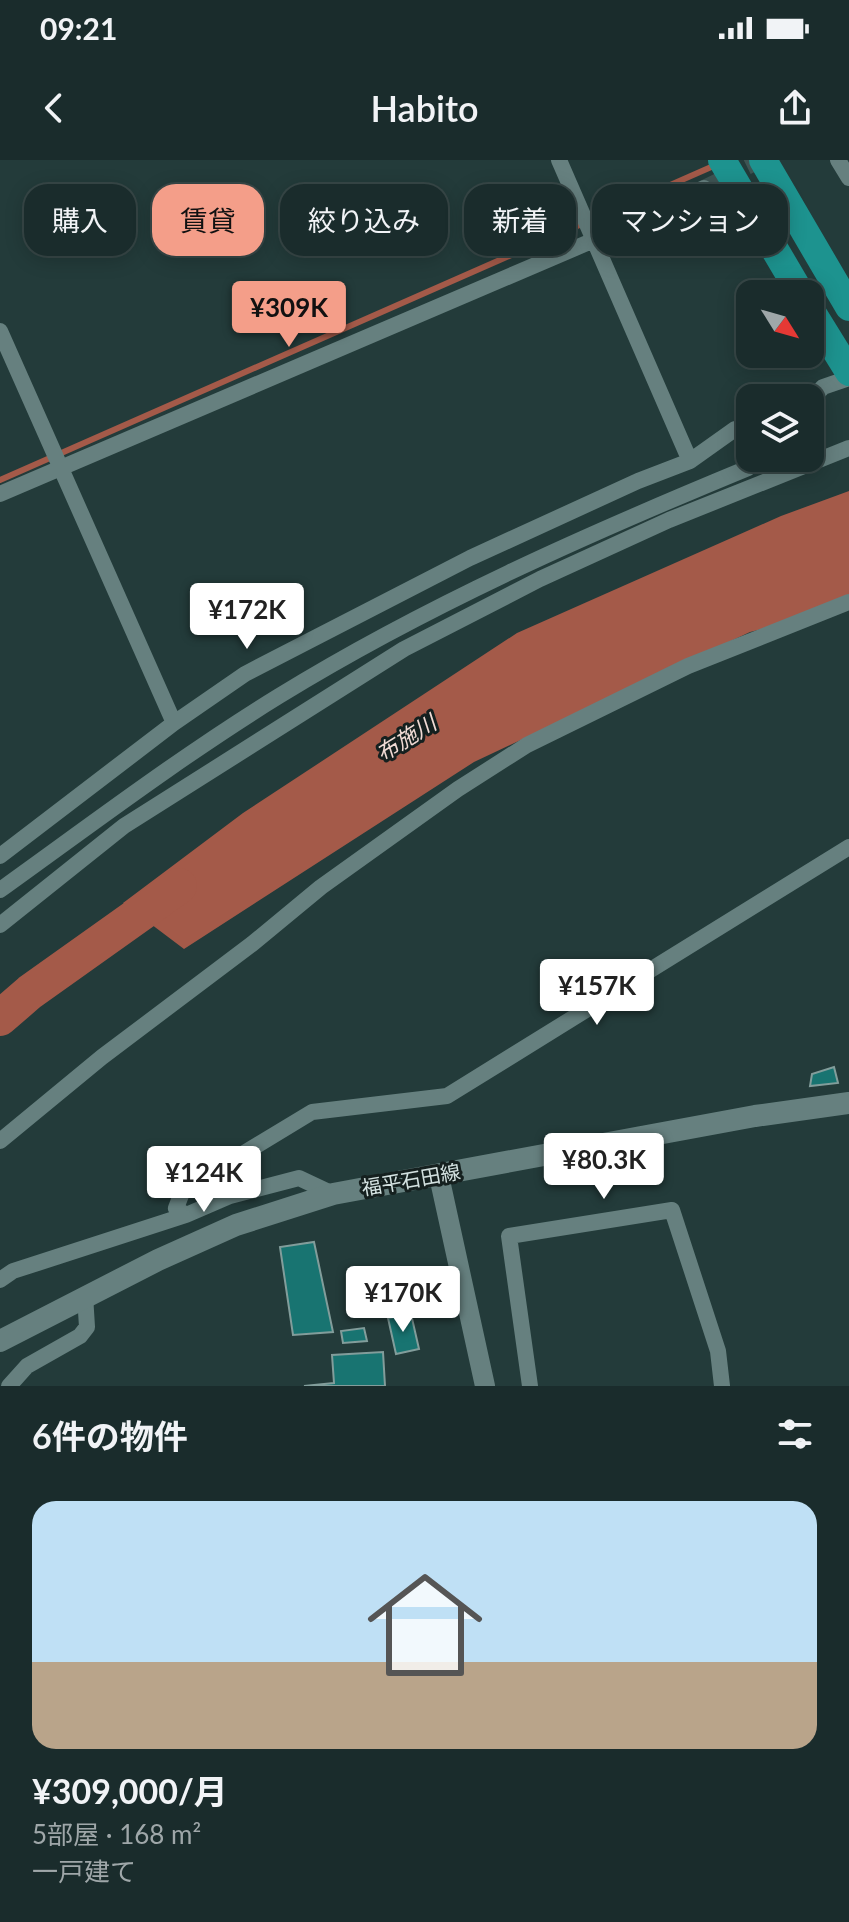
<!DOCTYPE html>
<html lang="ja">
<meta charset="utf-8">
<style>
body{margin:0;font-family:Lato,"Noto Sans JP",sans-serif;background:#273838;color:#f1f3f6;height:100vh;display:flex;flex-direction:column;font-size:30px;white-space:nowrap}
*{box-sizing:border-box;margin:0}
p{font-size:26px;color:#9fa7a9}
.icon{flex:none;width:44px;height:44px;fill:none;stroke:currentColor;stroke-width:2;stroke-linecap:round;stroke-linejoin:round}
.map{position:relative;height:1226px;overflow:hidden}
.drawer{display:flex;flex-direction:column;background:#1a2c2c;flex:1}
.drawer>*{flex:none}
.hud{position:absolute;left:24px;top:24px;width:802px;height:72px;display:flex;gap:16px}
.needle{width:52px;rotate:127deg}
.buttons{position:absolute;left:736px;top:120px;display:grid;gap:16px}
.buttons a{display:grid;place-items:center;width:88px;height:88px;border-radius:16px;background:#1a2c2c;box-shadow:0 4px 20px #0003,0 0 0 2px #384848;font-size:40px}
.price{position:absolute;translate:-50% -68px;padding:0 18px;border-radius:8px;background:#fff;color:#222;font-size:26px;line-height:52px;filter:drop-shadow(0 2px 4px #0008)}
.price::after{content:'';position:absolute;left:50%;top:48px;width:24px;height:18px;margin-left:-12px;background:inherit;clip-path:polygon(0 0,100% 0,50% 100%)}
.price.current{background:#f49e89;color:#111}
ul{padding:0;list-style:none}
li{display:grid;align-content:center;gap:16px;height:424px;padding:0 32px}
li span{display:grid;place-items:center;height:248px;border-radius:24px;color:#555}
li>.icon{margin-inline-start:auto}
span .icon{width:144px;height:144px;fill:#fffc;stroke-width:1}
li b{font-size:34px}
h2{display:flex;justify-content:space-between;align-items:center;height:96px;padding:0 32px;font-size:34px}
.chip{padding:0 28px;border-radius:24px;background:#1a2c2c;box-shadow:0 4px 20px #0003,0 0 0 2px #384848;font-size:28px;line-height:72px}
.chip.current{background:#f49e89;color:#111}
.status{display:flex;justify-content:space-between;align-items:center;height:56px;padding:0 40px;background:#1a2c2c;direction:ltr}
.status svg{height:22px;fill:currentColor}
header{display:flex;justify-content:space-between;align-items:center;height:104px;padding:0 32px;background:#1a2c2c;font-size:36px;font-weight:600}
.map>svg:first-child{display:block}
.water{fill:#a45a49}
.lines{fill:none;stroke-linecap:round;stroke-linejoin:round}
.stream{stroke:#a45a49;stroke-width:6}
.river{stroke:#a45a49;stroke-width:36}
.building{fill:#187471;stroke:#829d9b;stroke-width:2}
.minor-tunnel{stroke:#3e5453;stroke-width:16;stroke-dasharray:16 8;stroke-linecap:butt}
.minor{stroke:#66807f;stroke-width:16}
.tertiary{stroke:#66807f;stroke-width:20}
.secondary{stroke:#66807f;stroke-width:22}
.motorway{stroke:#1d938f;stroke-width:28}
.labels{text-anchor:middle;stroke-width:6;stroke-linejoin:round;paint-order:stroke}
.street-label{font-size:20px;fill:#d4e2e1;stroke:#15201f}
.water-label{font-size:22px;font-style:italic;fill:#f1dbd5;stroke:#15201f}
</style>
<div class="status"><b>09:21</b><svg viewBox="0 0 49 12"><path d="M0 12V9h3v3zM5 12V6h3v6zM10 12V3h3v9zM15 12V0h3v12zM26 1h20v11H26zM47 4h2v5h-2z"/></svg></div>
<header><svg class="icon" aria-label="back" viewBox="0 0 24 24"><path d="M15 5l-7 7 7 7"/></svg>Habito<svg class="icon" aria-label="share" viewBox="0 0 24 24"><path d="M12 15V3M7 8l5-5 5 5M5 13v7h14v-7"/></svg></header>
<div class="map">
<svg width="849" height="1226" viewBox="0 0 849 1226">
<rect width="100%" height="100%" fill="#233b3a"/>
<path class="water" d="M 849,331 L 849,447 L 750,472 L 474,602 L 184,789 L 123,743 L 243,653 L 517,473 L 781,356 Z"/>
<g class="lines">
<path class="stream" d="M 0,320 L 718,4"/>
<path class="river" d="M 0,858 L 30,832 L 179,726"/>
</g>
<path class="building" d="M 834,907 L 838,923 L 810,926 L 812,914 Z
M 314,1082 L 333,1172 L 293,1175 L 280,1087 Z
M 411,1154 L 419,1189 L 396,1194 L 388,1158 Z
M 364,1168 L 367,1181 L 343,1183 L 341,1171 Z
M 383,1192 L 385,1226 L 304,1226 L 334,1223 L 332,1195 Z"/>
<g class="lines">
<path class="minor-tunnel" d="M 704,28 L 761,0"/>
<path class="minor" d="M 559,0 L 690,301
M 838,0 L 849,18
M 0,171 L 174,563 L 245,514 L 470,398 L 638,321 L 690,301 L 735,269 L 750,266
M 810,241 L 823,227 L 849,218
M 0,334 L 594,80 L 704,28
M 0,696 L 174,563
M 0,730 C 92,664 183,595 279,536 C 427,445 588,374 748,308 L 757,298
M 0,765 L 124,666 L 404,489 L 540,419 L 669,360 L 849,288
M 0,981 L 102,897 L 252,784 L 321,727 L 458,629 L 527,585 L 688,506 L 849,442
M 333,1034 L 299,1018 L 230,1036 L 186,1055 L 176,1048 L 183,1030 L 312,952 L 447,936 L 849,687
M 0,1120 L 13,1111 L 186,1055
M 9,1226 L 27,1206 L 80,1176 L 87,1167 L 85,1135
M 530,1226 L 509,1076 L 672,1050 L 718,1191 L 722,1226"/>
<path class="tertiary" d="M 439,1016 L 485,1226"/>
<path class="secondary" d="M 0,1181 L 158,1100 L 236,1065 L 333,1034 L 755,956 L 849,943"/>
<path class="motorway" d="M 722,0 L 801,134
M 763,0 L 849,147
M 810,149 L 849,212"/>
</g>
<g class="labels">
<g class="street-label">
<text transform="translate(411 1020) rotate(-10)" y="7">福平石田線</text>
</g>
<g class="water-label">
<text transform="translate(406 578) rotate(-32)" y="8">布施川</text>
</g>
</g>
</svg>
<div class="buttons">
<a><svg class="needle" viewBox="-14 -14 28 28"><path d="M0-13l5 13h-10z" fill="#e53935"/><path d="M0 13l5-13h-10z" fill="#9fa7a9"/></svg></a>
<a><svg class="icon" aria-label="layers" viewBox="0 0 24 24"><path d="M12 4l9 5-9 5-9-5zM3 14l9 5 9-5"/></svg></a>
</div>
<b class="price current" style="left:289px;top:189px">¥309K</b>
<b class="price" style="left:247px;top:491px">¥172K</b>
<b class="price" style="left:597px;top:867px">¥157K</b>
<b class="price" style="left:604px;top:1041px">¥80.3K</b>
<b class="price" style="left:204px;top:1054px">¥124K</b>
<b class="price" style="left:403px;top:1174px">¥170K</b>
<div class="hud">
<a class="chip">購入</a>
<a class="chip current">賃貸</a>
<a class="chip">絞り込み</a>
<a class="chip">新着</a>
<a class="chip">マンション</a>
</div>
</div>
<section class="drawer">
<h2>6件の物件<svg class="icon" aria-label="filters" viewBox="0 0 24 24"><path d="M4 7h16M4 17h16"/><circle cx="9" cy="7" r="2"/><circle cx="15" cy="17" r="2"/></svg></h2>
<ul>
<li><span style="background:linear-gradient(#bfe0f5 65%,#b9a48a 0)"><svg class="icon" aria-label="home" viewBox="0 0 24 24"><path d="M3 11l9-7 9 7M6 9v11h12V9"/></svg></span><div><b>¥309,000/月</b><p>5部屋 · 168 m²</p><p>一戸建て</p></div></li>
</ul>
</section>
